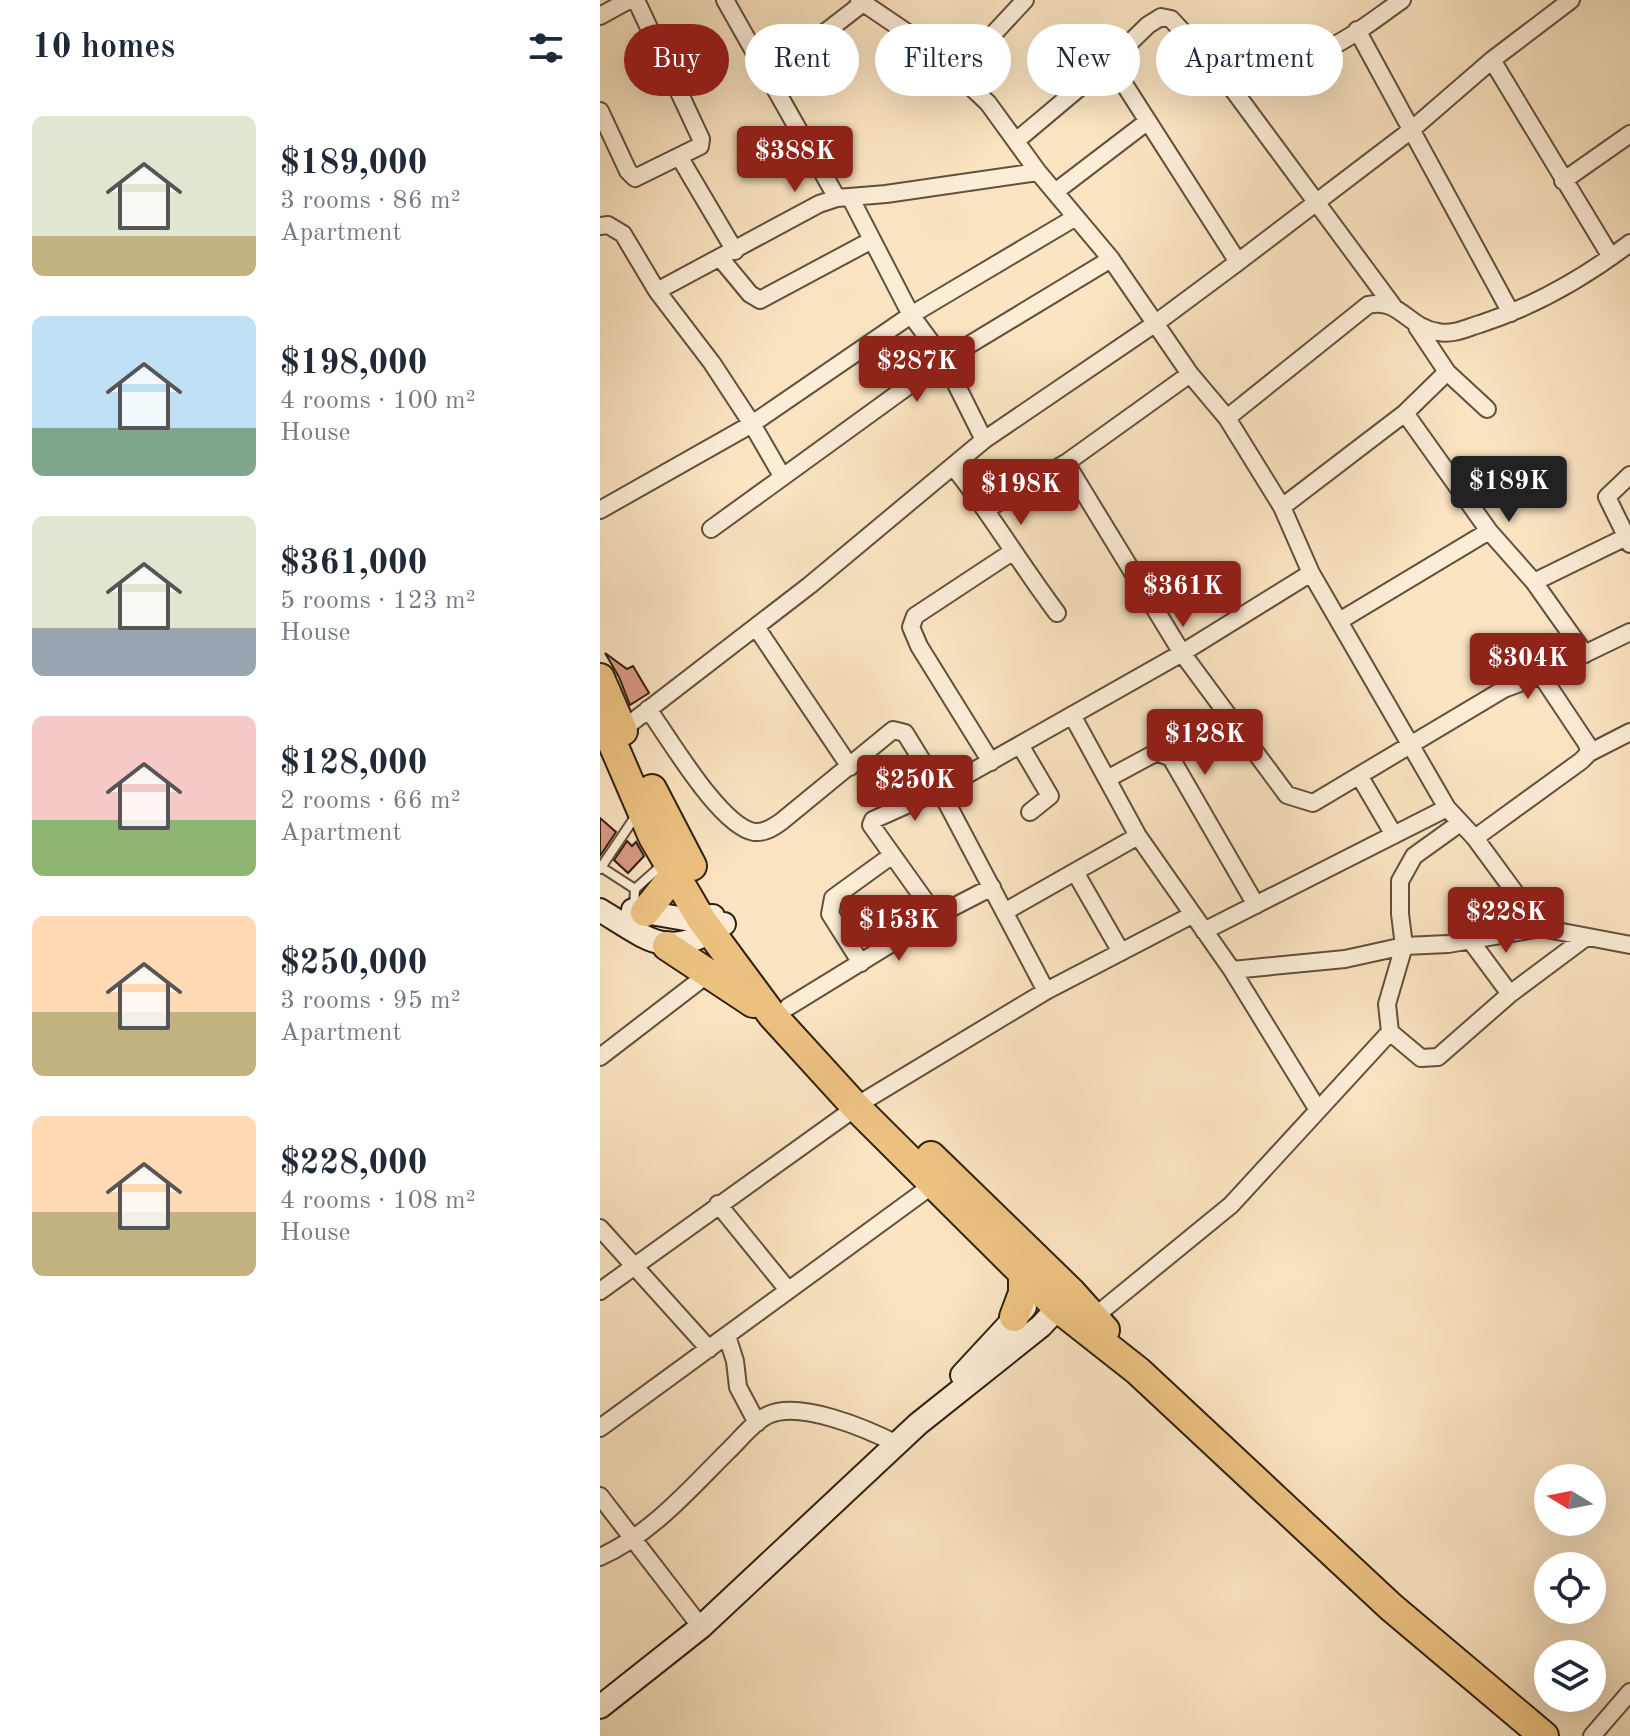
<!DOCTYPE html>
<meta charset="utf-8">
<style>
body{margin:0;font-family:"Old Standard TT",serif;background:#f2f2f3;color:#1f2937;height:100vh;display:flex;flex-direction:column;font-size:30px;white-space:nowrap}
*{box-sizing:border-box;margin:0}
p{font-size:26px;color:#747a83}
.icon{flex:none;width:44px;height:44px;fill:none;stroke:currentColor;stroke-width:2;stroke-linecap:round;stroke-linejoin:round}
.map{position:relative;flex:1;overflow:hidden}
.side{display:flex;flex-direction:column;background:#fff;width:600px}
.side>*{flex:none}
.top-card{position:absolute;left:24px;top:24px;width:760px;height:72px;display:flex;gap:16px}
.needle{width:52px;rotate:280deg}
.controls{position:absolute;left:934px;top:1464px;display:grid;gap:16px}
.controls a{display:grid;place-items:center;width:72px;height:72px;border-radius:50%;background:#fff;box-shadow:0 8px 32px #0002;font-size:40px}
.price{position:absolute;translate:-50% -68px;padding:0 18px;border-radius:8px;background:#8f2418;color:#fff;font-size:26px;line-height:52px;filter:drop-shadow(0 2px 4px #0008)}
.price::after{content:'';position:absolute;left:50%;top:48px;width:24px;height:18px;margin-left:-12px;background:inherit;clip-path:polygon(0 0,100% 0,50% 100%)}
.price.selected{background:#222;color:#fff}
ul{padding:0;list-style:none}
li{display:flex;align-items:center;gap:24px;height:200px;padding:0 32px}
li span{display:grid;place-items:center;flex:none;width:224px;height:160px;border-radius:12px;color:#555}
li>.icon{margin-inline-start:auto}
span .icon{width:96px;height:96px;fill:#fffc;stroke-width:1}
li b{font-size:34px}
h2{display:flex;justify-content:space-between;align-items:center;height:96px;padding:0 32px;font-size:34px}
.pill{padding:0 28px;border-radius:36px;background:#fff;box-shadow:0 8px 32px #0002;font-size:28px;line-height:72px}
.pill.selected{background:#8f2418;color:#fff}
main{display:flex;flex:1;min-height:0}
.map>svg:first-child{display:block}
.building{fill:#db9a86;stroke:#301e0e;stroke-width:2}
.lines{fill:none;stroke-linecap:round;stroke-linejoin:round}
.lane-casing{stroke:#62503b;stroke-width:12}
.street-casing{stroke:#62503b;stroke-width:20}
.secondary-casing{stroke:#301e0e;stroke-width:26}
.highway-casing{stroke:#301e0e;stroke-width:32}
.lane{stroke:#fcedd7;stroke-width:8}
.street{stroke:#fcedd7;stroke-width:16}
.secondary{stroke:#fcedd7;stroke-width:22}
.highway{stroke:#edc281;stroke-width:28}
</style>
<main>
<section class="side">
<h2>10 homes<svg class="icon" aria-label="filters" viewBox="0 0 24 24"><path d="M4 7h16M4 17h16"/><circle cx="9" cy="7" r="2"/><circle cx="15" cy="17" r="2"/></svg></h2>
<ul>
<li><span style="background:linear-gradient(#dfe7d0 75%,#c2b280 0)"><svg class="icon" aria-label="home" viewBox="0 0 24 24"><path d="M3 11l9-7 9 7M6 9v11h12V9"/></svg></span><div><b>$189,000</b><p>3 rooms · 86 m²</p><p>Apartment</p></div></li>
<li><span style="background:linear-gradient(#bfe0f5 70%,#7fa58c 0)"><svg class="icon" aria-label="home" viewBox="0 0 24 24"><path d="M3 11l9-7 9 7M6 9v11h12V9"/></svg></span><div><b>$198,000</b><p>4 rooms · 100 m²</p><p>House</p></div></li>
<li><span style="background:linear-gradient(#dfe7d0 70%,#9aa5b1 0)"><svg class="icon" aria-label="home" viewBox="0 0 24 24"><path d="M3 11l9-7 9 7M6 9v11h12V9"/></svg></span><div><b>$361,000</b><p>5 rooms · 123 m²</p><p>House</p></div></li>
<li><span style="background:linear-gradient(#f6c9c9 65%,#8fb573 0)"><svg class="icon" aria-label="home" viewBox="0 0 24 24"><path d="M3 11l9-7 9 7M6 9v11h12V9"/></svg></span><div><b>$128,000</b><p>2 rooms · 66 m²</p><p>Apartment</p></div></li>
<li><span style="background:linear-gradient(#ffd9b3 60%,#c2b280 0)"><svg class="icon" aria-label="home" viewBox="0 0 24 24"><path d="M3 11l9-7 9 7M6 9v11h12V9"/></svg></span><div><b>$250,000</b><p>3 rooms · 95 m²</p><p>Apartment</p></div></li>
<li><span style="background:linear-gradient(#ffd9b3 60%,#c2b280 0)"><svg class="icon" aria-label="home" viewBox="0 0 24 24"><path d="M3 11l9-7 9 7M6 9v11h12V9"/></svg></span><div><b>$228,000</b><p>4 rooms · 108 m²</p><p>House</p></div></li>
</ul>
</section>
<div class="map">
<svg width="1030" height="1736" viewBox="0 0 1030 1736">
<rect width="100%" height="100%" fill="#fae4c2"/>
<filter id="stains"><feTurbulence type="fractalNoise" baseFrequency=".0025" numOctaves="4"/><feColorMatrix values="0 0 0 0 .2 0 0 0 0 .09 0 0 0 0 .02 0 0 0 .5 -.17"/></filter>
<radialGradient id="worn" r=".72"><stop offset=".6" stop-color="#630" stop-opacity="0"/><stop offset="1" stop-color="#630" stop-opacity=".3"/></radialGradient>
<path class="building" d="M 5,653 L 27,669 L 33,666 L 49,693 L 30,705 L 19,677 Z
M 0,818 L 16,832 L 0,856 Z
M 27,841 L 32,846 L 36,842 L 44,856 L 28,873 L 14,860 Z"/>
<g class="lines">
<defs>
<path id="lane" d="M 1,867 L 35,889
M 0,869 L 37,814
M 34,907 L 35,889 L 62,865"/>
<path id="street" d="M 125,0 L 237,198
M 259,0 L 327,46 L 388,103 L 438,172 L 511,259 L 590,374 L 627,418 L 768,305 C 799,297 808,328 838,332 C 853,335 866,328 880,324 C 935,306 984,278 1030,243
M 0,16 L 29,0
M 757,30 L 911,313
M 892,60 L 1011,257
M 510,62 L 638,262
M 358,72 L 425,0
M 620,72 L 793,306
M 170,75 L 263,3
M 0,111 L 28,171 L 35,178 L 100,146 L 101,139 L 36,0
M 416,141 L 510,62 L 548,25 L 561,17 L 571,19 L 620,72 C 651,50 683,64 716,53 C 746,43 776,18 802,0
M 80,158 L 135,251
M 963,181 L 1030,134
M 455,192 L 548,121
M 250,197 L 311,315 L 344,360 L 384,440
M 0,226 L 8,225 L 23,234 L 57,291 L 219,204 L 237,198 L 286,194 L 438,172
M 121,259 L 150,294 L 160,300 L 272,240
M 57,291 L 112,363 L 152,424 L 311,315 L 476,217
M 817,327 L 847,372 L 887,409
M 805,413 L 889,531 L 934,582 L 985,654
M 627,418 L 682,507 L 711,573 L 847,808 L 875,838 L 941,928
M 466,463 L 582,653 L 687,795 L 713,803 L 904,689 L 941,675 L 1030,632
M 353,466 C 390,513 421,565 457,613
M 1030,475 L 1007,497 L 1030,544
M 682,507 L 805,413 L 847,372
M 387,509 L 466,463 L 590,374
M 0,510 L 152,424 L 182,476
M 111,529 L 344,360 L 511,259
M 934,582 L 1026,537
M 741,620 L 889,531
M 156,627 L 250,767
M 48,709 C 69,738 120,826 154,832 C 165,833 174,827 182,821 L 293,730 L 305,733 L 340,790 L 273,820 L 271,825 L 336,916
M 472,715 L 538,836 L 632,970 L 745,959 L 804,946 L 848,944 L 941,928 L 1030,945
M 18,733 L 210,585 L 384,440 L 556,323 L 638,262 L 810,131 L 892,60 L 971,0
M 420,745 L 450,796 L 430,812
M 989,753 L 1030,732
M 391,762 L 319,646 L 311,627 L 315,616 L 412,552
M 760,777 L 794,835
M 507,779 L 557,752 L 571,758 L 656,905
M 860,823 L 814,856 L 800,881 L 800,914 L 804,946 L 787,1004 L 790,1032 L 821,1058 L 838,1057 L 910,994 L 985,938
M 875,838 L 981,761 L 989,753 L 987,744 L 941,675
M 475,872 L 521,952
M 406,911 L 538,836
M 604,931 L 847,808
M 870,940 L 910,994
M 261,963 L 230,914 L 233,898 L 291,856
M 632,970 L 718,1110
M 446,991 L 340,790 L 582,653 L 711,573
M 188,1007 L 336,916 L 392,887
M 0,1057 L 108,974
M 118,1204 L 188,1290
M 0,1228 L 109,1349
M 0,1291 L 269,1098 L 446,991 L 592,915
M 494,1317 L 631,1205 L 790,1032
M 127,1336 L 135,1361 L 138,1387 L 157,1423
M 0,1428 L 334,1184
M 0,1496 L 101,1627
M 0,1557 C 51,1534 88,1491 127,1452 C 139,1441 153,1422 168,1415 C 200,1400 267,1429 297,1444
M 992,1736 L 1030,1692"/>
<path id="secondary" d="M 0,910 C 52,942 67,960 124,924
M 33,910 L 85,919 L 113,916
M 362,1375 L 425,1307
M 0,1707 L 101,1627 L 318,1424 L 441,1326 L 468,1297"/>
<path id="highway" d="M 0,678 L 23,731
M 0,714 L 53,837 L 101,919 L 172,1015 L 255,1106 L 458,1308 L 538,1371 L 791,1607 L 944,1736
M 52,789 L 92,866
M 45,912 L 75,874
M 67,946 L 153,1003
M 331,1156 L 471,1292 L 505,1330
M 414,1317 L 423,1293 L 423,1274"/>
</defs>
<use href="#lane" class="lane-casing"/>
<use href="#street" class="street-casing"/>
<use href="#secondary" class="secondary-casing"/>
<use href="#highway" class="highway-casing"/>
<use href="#lane" class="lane"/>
<use href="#street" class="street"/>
<use href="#secondary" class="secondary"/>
<use href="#highway" class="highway"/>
</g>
<rect width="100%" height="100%" filter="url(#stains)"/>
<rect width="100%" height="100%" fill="url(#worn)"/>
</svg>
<div class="controls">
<a><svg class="needle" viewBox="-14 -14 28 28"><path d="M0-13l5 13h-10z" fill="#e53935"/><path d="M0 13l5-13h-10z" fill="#747a83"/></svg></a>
<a><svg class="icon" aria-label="locate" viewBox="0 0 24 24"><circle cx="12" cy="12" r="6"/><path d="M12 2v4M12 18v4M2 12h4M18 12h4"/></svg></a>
<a><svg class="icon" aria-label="layers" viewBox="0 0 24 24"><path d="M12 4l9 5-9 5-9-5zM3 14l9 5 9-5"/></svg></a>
</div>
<b class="price" style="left:195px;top:194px">$388K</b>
<b class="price" style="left:317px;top:404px">$287K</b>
<b class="price selected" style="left:909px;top:524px">$189K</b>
<b class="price" style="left:421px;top:527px">$198K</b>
<b class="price" style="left:583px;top:629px">$361K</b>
<b class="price" style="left:928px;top:701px">$304K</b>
<b class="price" style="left:605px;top:777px">$128K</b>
<b class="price" style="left:315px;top:823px">$250K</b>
<b class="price" style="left:906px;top:955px">$228K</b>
<b class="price" style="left:299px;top:963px">$153K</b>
<div class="top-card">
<a class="pill selected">Buy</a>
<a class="pill">Rent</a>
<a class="pill">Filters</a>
<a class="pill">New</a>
<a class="pill">Apartment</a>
</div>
</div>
</main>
